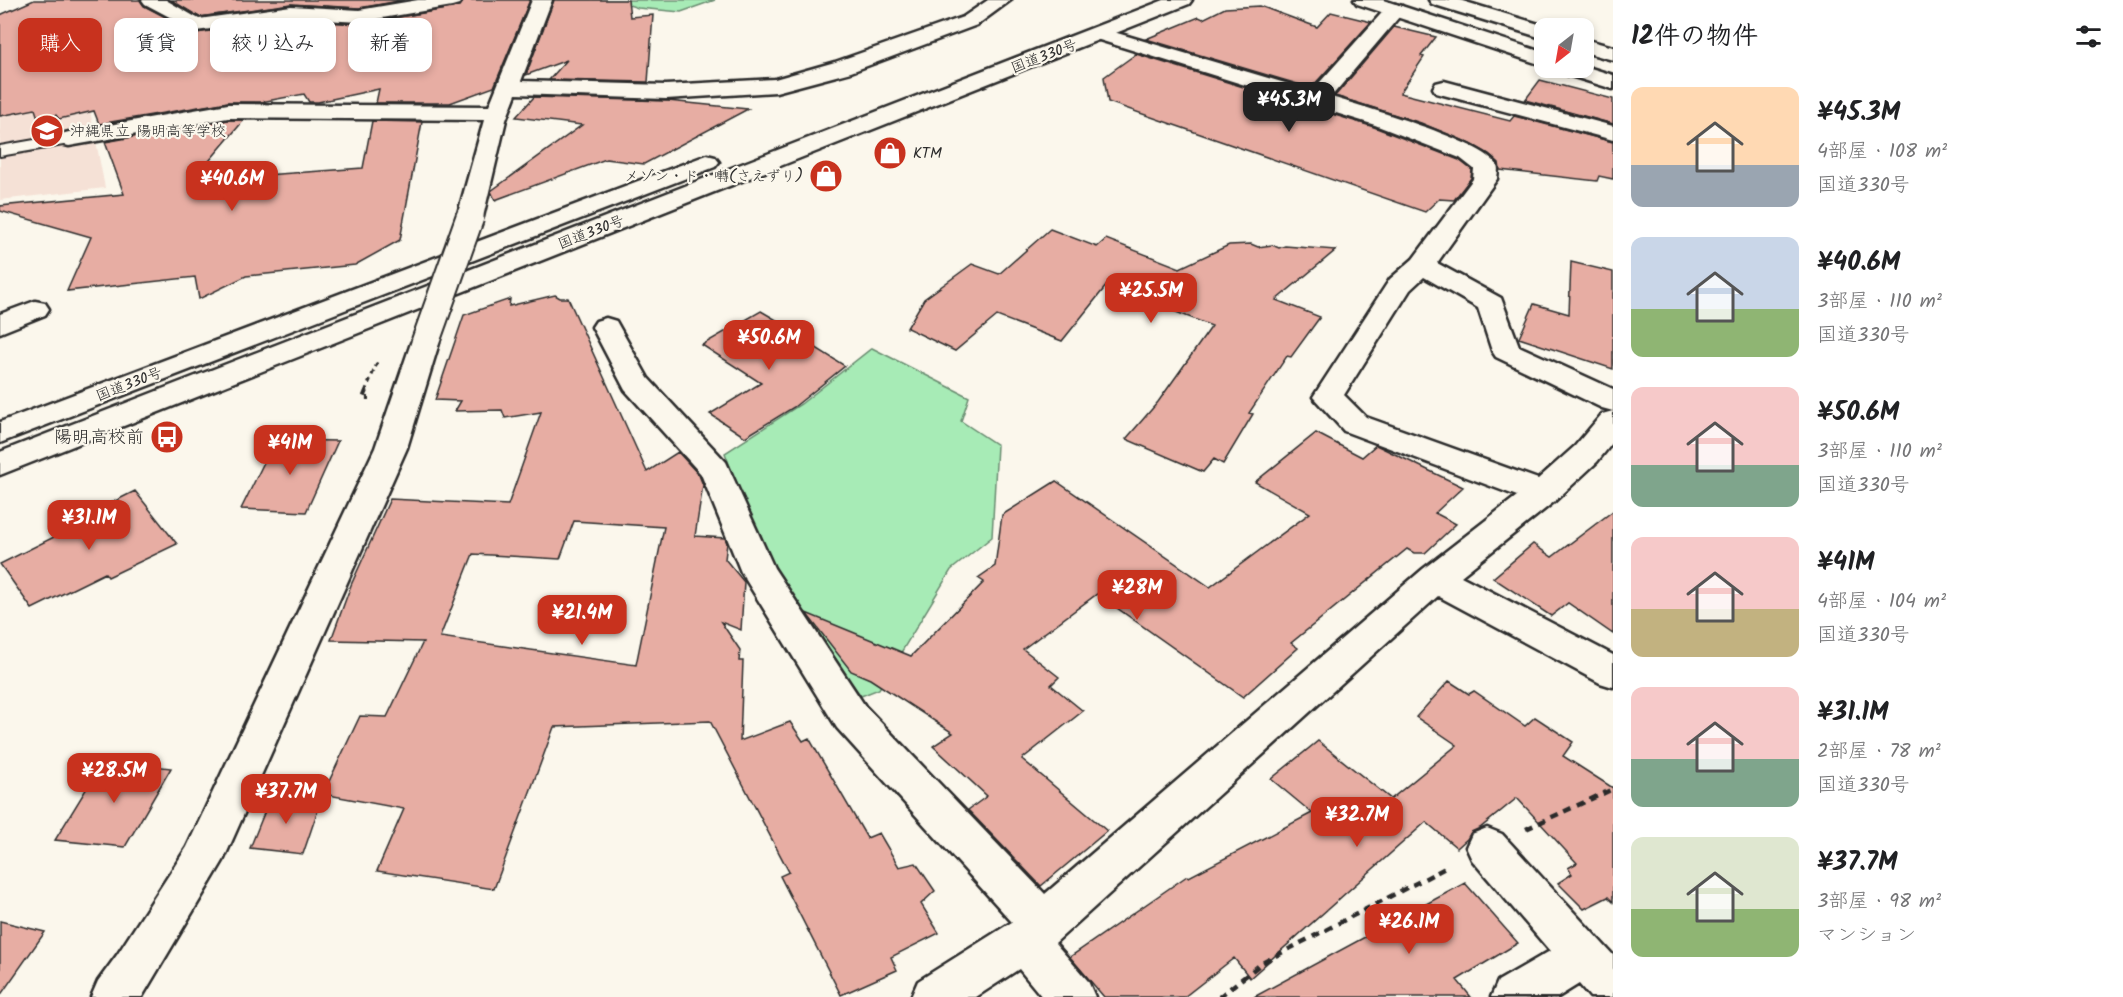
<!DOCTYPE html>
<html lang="ja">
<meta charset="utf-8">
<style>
body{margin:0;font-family:Kalam,"Klee One",sans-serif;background:#f6f6f6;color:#202124;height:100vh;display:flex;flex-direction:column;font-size:22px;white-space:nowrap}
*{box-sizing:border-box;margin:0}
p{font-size:20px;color:#757577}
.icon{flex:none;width:33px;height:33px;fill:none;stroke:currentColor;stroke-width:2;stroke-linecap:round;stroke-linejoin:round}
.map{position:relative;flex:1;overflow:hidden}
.sheet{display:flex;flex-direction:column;background:#fff;width:510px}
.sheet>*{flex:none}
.guide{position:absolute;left:18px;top:18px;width:570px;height:54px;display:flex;gap:12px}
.needle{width:39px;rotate:211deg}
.tools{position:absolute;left:1534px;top:18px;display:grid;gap:12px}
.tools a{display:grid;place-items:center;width:60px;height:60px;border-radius:12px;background:#fff;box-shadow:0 3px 9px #0003;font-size:30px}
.price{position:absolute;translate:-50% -51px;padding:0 14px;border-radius:12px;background:#c8321e;color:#fff;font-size:20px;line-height:39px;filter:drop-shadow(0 2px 3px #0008)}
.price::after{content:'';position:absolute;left:50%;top:36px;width:18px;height:14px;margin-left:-9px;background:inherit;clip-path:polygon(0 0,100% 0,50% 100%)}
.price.current{background:#222;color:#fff}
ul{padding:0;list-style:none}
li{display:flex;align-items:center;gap:18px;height:150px;padding:0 18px}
li span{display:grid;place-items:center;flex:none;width:168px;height:120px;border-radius:12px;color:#555}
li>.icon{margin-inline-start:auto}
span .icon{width:72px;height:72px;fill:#fffc;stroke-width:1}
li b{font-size:26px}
h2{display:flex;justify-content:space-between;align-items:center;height:72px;padding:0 18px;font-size:26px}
.pill{padding:0 21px;border-radius:12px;background:#fff;box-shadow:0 3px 9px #0003;font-size:21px;line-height:54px}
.pill.current{background:#c8321e;color:#fff}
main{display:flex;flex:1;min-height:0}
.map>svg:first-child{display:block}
.built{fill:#f5e1d6}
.green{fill:#a7ebb6;stroke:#698b70;stroke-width:1.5}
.building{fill:#e7ada3;stroke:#2b2b2b;stroke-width:1.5;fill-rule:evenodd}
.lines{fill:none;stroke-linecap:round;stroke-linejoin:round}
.lane-casing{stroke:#2b2b2b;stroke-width:4}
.street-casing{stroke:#2b2b2b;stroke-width:5}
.secondary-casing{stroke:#2b2b2b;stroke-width:5}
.highway-casing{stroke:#2b2b2b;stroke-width:5}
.path-far2{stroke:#2b2b2b;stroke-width:3;stroke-dasharray:5 4;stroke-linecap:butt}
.path-far1{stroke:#2b2b2b;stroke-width:4;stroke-dasharray:6 4.5;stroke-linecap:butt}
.path{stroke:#2b2b2b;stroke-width:4.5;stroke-dasharray:8 6;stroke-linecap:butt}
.lane{fill:#fbf7ec;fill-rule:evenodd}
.street{fill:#fbf7ec;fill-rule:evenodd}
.secondary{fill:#fbf7ec;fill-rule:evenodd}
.highway{fill:#fbf7ec;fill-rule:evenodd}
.street-bridge-casing{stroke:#2b2b2b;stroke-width:31;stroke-linecap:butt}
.street-bridge{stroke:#fbf7ec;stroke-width:27}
.labels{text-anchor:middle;stroke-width:4.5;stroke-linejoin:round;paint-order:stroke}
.far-street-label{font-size:15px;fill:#2b2b2b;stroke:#fbf7ec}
.far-poi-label{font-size:15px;fill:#2b2b2b;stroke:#fbf7ec;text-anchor:start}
.poi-label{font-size:18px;fill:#2b2b2b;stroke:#fbf7ec;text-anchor:end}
</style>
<main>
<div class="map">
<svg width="1613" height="997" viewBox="0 0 1613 997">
<rect width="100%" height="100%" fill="#fbf7ec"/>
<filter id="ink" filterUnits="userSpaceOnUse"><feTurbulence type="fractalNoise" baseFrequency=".0167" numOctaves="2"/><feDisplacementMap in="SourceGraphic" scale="12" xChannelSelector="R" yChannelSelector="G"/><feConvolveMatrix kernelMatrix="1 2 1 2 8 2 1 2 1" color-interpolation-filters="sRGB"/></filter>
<g filter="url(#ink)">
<path class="built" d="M 81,64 L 105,188 L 0,200 L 0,74 Z"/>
<path class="green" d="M 558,0 L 715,0 L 681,12 L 638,8 L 623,3 Z
M 872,348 L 969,397 L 961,421 L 997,445 L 992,537 L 951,570 L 879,689 L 861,696 L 768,569 L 725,453 L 801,404 Z"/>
<path class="building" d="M 34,0 L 140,0 L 144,6 L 196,33 L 291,20 L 359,24 L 452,8 L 461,5 L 464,0 L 530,0 L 494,87 L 450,103 L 376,103 L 379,89 L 318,102 L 309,102 L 304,94 L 261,102 L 228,102 L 99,124 L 94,111 L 59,119 L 56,115 L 38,118 L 35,109 L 0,116 L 0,15 Z
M 171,0 L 405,0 L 359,8 L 291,4 L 199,17 Z
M 554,0 L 628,0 L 630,17 L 653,15 L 648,82 L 549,80 L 567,60 L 526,75 Z
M 1260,6 L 1317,27 L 1331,12 L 1371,22 L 1311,88 L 1146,39 L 1199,17 L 1203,19 L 1225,8 Z
M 1394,27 L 1436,37 L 1421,56 L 1424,57 L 1400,93 L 1510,121 L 1514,116 L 1613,142 L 1613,179 L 1599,176 L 1597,181 L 1500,170 L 1499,163 L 1489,154 L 1471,144 L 1421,123 L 1335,96 Z
M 1136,54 L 1374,127 L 1459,160 L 1472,170 L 1471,178 L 1454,200 L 1439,199 L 1425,212 L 1108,102 L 1104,77 Z
M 1540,80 L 1613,99 L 1613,124 L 1525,100 Z
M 534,97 L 668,101 L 748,109 L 644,164 L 606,159 L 495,200 L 491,191 L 582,125 L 516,117 Z
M 228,120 L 244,120 L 193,180 L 363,168 L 372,121 L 422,122 L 400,240 L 355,265 L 246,276 L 199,299 L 195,277 L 67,291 L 91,237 L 0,211 L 0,206 L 124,194 L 105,142 Z
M 1050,229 L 1097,247 L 1106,239 L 1180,268 L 1229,245 L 1251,244 L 1258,247 L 1272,245 L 1279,248 L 1285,246 L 1336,250 L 1276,300 L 1320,317 L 1291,357 L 1287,356 L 1249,413 L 1253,414 L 1223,464 L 1214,459 L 1203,472 L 1126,439 L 1158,402 L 1212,326 L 1107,285 L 1062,341 L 997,316 L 955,351 L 907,328 L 924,299 L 972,264 L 999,274 Z
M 1571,262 L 1613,272 L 1613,369 L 1519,338 L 1534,304 L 1569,314 Z
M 555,295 L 560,298 L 568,298 L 647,472 L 678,452 L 699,475 L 703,485 L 695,536 L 725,538 L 727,543 L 725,559 L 744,582 L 741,630 L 721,622 L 740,650 L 739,661 L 743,661 L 740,741 L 790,722 L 803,741 L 809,738 L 867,838 L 879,833 L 899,867 L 916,863 L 935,891 L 921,904 L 939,933 L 891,957 L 897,970 L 841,995 L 780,876 L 789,872 L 710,721 L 554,727 L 494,889 L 377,871 L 404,809 L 323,794 L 360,716 L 387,717 L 423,642 L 331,640 L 351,585 L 390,499 L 508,505 L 541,412 L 505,418 L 502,410 L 455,411 L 461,401 L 435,400 L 464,315 L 510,299 L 509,306 ZM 574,521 L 664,527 L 636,665 L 440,637 L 473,554 L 560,559 Z
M 761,311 L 797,332 L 794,334 L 845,366 L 794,407 L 745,437 L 710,414 L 761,383 L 702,345 Z
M 1316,433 L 1362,457 L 1376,445 L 1463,487 L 1435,513 L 1456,524 L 1425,553 L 1414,553 L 1407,549 L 1291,643 L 1298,648 L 1243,697 L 1097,594 L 1023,649 L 1059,677 L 1051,685 L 1083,711 L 1022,759 L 1107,831 L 1041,886 L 968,810 L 987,796 L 933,746 L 953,733 L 870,679 L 851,671 L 806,613 L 911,656 L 984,582 L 978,578 L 995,566 L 1002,515 L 1056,481 L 1210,587 L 1310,513 L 1255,482 Z
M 275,440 L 338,441 L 306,512 L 241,509 Z
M 135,491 L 177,544 L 108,577 L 105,573 L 32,609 L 0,564 L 98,515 L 95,511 Z
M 1613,511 L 1613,634 L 1568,603 L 1551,616 L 1493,578 L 1533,544 L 1552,557 Z
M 1449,681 L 1469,694 L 1474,691 L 1525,726 L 1535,717 L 1573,742 L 1563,756 L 1613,788 L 1613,902 L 1608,897 L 1584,909 L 1558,883 L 1572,874 L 1568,868 L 1577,863 L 1517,798 L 1480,828 L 1471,832 L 1467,839 L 1457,848 L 1426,822 L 1250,978 L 1234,958 L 1184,997 L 1104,997 L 1070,957 L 1187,876 L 1189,877 L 1312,813 L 1271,779 L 1318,741 L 1391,799 L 1457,745 L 1416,717 Z
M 104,760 L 171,768 L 125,847 L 55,840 Z
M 271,796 L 321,801 L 303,854 L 250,848 Z
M 1465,883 L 1518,943 L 1457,980 L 1471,997 L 1254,997 Z
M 0,921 L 45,932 L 0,996 Z"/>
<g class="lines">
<defs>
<path id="lane" d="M 69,134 L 75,135 L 78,139 L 75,143 L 0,156 L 0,146 Z"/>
<path id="street" d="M 142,0 L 166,0 L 199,19 L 291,6 L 359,10 L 418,0 L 462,0 L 459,4 L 452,6 L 359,22 L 291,18 L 196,31 L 145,4 Z
M 532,0 L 552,0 L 521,81 L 666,85 L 775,79 L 835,62 L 963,17 L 988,0 L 1011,0 L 977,25 L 851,72 L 776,92 L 666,99 L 516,94 L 506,120 L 483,217 L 479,222 L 470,225 L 461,222 L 457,217 L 484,120 L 228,118 L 69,146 L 61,144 L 57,139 L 61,134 L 69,132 L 228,104 L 489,106 Z
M 1395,4 L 1402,6 L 1405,10 L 1331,97 C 1359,105 1486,142 1497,165 C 1499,169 1497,175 1497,179 L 1437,263 L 1501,298 L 1519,346 L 1613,389 L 1613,411 L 1602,408 L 1496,357 L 1492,351 L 1478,308 L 1424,277 L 1410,290 L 1344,395 L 1366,417 L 1538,479 L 1575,446 L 1602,414 L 1613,411 L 1613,442 L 1597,462 L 1555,501 L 1461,576 L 1613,655 L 1613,687 L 1600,683 L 1438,596 L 1055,943 L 1088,981 L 1095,997 L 1042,997 L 1019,969 L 976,997 L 911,997 L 918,981 L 1012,922 L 837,728 L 741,572 L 701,474 L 625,390 L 592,327 L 596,321 L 606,318 L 616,321 L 648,378 L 726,462 L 774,568 L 865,706 L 1045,894 L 1423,569 L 1517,496 L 1344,431 L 1313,397 L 1390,279 L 1413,259 L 1473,179 L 1474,169 L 1460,158 L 1375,125 L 1093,38 L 1090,34 L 1093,30 L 1107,30 L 1312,91 L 1388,6 Z
M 1444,81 L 1613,126 L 1613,140 L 1436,93 L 1433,88 L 1436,83 Z
M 35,301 L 45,303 L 49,309 L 45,315 L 0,333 L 0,314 Z
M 425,334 L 435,337 L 439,343 L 407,448 L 223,861 L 142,997 L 91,997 L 98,981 L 117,955 L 187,847 L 375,448 L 411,343 L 415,337 Z
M 1487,828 L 1502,834 L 1613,955 L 1613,997 L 1590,997 L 1579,984 L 1558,997 L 1491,997 L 1498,981 L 1550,951 L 1472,860 L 1466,847 L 1472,834 Z"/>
<path id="secondary" d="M 1354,0 L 1383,0 L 1545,53 L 1545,66 L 1357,4 Z
M 1429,0 L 1459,0 L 1552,28 L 1545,28 L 1545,39 L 1432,4 Z
M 1584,39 L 1613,47 L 1613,60 L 1584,52 Z
M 1584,66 L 1613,75 L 1613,89 L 1561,73 L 1558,68 Z"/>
<path id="highway" d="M 1164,0 L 1192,0 L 1189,4 L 0,475 L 0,452 Z
M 707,155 L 715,157 L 719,162 L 715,167 L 0,443 L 0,422 Z"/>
</defs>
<use href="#lane" class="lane-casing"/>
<use href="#street" class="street-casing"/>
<use href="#secondary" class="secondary-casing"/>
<use href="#highway" class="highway-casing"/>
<path class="path-far2" d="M 365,392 L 378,361"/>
<path class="path-far1" d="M 366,391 L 363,398 L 369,398"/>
<path class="path" d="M 1526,829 L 1613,789
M 1219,997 L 1262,963 L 1449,866"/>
<use href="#lane" class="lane"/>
<use href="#street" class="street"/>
<use href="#secondary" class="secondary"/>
<use href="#highway" class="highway"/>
<defs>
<path id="street-bridge" d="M 425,343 L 470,217"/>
</defs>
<use href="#street-bridge" class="street-bridge-casing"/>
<use href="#street-bridge" class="street-bridge"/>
</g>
</g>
<defs>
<symbol id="school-disc" viewBox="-11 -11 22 22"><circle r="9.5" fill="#c8321e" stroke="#fbf7ec"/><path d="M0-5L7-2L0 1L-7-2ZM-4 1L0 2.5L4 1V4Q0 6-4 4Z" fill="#fff"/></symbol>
<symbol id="shop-disc" viewBox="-11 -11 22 22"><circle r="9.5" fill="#c8321e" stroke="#fbf7ec"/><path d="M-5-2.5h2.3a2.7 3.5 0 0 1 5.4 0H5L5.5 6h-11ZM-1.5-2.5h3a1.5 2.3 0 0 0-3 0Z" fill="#fff"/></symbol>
<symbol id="bus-disc" viewBox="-11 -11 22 22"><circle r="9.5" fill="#c8321e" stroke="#fbf7ec"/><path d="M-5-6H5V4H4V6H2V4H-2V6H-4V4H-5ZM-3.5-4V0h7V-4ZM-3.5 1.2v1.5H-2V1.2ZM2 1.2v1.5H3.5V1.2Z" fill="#fff"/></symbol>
</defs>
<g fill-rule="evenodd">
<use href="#school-disc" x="28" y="112" width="38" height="38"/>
<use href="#shop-disc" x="871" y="134" width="38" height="38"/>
<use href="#shop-disc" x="807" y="157" width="38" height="38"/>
<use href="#bus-disc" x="148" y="418" width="38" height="38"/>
</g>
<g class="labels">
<g class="far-street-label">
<text transform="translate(1044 56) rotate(-21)" y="5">国道330号</text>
<text transform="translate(591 232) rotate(-21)" y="5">国道330号</text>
<text transform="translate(129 384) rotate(-21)" y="5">国道330号</text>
</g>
<g class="far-poi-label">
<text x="70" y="136">沖縄県立 陽明高等学校</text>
<text x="913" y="158">KTM</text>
<text x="803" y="181" text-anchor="end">メゾン・ド・囀(さえずり)</text>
</g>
<g class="poi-label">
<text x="144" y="443">陽明高校前</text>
</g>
</g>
</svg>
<div class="tools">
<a><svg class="needle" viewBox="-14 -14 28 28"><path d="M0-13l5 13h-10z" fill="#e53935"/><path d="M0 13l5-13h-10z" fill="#757577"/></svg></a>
</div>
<b class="price current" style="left:1289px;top:133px">¥45.3M</b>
<b class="price" style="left:232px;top:212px">¥40.6M</b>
<b class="price" style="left:1151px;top:324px">¥25.5M</b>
<b class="price" style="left:769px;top:371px">¥50.6M</b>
<b class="price" style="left:290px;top:476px">¥41M</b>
<b class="price" style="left:89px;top:551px">¥31.1M</b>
<b class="price" style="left:1137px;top:621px">¥28M</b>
<b class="price" style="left:582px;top:646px">¥21.4M</b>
<b class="price" style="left:114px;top:804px">¥28.5M</b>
<b class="price" style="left:286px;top:825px">¥37.7M</b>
<b class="price" style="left:1357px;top:848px">¥32.7M</b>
<b class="price" style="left:1409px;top:955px">¥26.1M</b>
<div class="guide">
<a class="pill current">購入</a>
<a class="pill">賃貸</a>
<a class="pill">絞り込み</a>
<a class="pill">新着</a>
</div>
</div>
<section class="sheet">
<h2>12件の物件<svg class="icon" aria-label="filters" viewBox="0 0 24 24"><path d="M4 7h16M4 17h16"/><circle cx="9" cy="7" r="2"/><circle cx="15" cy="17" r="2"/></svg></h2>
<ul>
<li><span style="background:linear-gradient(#ffd9b3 65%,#9aa5b1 0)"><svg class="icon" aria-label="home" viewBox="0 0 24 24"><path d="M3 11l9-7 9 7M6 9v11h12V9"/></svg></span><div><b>¥45.3M</b><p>4部屋 · 108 m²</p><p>国道330号</p></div></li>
<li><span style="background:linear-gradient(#c9d6e8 60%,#8fb573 0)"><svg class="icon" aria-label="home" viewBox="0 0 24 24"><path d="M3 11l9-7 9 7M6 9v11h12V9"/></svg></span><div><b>¥40.6M</b><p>3部屋 · 110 m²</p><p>国道330号</p></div></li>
<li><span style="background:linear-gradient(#f6c9c9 65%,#7fa58c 0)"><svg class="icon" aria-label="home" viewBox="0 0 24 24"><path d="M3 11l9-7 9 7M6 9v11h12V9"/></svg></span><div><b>¥50.6M</b><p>3部屋 · 110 m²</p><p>国道330号</p></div></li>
<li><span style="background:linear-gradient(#f6c9c9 60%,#c2b280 0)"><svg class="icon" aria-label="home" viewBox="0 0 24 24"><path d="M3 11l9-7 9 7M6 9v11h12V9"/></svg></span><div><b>¥41M</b><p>4部屋 · 104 m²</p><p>国道330号</p></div></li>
<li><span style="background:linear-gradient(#f6c9c9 60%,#7fa58c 0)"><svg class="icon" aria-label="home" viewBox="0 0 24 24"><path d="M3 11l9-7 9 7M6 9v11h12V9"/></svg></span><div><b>¥31.1M</b><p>2部屋 · 78 m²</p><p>国道330号</p></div></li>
<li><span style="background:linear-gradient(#dfe7d0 60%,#8fb573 0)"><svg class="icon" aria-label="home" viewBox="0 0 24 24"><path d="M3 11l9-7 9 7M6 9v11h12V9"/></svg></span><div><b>¥37.7M</b><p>3部屋 · 98 m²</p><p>マンション</p></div></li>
</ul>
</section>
</main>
